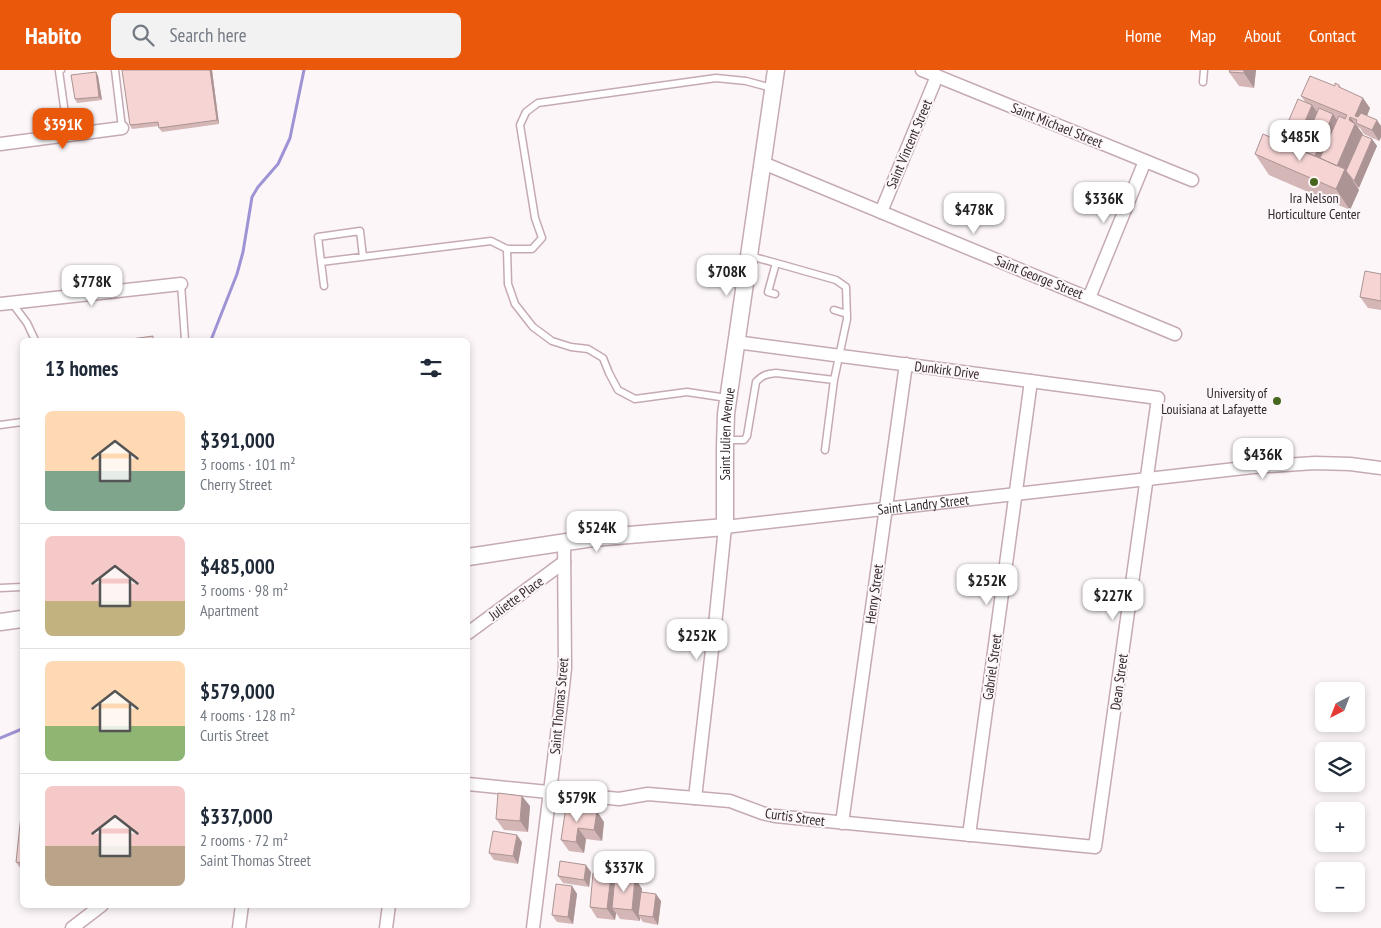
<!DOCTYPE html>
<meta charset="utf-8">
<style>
body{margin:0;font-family:"PT Sans Narrow",sans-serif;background:#f2f2f3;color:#1f2937;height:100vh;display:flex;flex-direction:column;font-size:19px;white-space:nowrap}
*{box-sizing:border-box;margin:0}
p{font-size:16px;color:#747a83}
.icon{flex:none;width:28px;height:28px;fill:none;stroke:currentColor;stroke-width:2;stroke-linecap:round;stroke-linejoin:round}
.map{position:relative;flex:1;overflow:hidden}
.sheet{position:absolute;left:20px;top:268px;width:450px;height:570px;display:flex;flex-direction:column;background:#fff;border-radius:8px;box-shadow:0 2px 8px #0003}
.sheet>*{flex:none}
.needle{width:32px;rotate:222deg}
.fabs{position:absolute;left:1315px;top:612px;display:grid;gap:10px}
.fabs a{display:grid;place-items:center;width:50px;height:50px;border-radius:8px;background:#fff;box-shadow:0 2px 8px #0003;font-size:25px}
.price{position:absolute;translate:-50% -42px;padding:0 11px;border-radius:10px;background:#fff;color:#222;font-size:16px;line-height:32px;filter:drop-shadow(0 1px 2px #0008)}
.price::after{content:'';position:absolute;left:50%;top:30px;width:15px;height:11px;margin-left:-8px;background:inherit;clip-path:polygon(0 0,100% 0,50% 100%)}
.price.active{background:#ea580c;color:#fff}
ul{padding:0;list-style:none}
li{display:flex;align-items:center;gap:15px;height:125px;padding:0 25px}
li+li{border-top:1px solid #e0e1e3}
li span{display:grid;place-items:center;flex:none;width:140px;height:100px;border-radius:8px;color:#555}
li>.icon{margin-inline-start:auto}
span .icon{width:60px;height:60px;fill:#fffc;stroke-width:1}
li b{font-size:21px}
h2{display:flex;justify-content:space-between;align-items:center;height:60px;padding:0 25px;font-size:21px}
header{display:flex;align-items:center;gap:30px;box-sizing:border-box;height:70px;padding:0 25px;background:#ea580c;color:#fff}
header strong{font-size:24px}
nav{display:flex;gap:28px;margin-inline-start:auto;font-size:18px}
.search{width:350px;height:45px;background:#f2f2f3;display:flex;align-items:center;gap:12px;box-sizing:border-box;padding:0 18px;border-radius:8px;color:#747a83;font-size:19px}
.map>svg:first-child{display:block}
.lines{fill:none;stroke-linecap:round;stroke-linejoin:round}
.stream{stroke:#9e93d4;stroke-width:3}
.service-casing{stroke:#c5aab6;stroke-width:9}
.minor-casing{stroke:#c5aab6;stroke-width:15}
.tertiary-casing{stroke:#c5aab6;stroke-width:19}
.service{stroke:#fff;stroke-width:6}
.minor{stroke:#fff;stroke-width:12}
.tertiary{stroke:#fff;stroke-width:16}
.wall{fill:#d4b6b6}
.shaded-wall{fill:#ac9494}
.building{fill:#f6d4d4;stroke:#ac9494}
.poi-dot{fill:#47671e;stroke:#fcf6f8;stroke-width:2}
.labels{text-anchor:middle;stroke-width:4;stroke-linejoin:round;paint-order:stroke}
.street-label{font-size:14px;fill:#34292e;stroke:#fcf6f8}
.poi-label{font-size:14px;fill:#34292e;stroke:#fcf6f8}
</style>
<header>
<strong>Habito</strong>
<div class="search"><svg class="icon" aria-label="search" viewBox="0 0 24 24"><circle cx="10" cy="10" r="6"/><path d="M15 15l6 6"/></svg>Search here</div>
<nav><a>Home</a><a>Map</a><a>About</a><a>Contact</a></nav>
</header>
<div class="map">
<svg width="1381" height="858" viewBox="0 0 1381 858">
<rect width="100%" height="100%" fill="#fcf6f8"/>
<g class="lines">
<path class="stream" d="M 211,270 L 237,204 L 243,182 L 252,127 L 258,117 L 278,94 L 290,68 L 304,0
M 0,668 L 22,659"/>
<defs>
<path id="service" d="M 61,0 L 59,1 L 68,65
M 115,0 L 122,58
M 1203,12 L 1204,0
M 507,179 L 508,214 L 515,234 L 533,257 L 552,271 L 571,277 L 588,279 L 603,288 L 609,303 L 618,320 L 635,329 L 687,322 L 727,328
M 750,186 L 776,193
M 363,187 L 360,161 L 318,167 L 321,192 L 491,171 L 507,179 L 532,179 L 542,168 L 535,148 L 520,55 L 526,42 L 538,33 L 716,8 L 746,11 L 772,18
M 321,192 L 324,216
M 181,214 L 185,270
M 775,224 L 768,222 L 776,193 L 836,210 L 846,217 L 847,249 L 834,310 L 825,380
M 12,233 L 27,253 L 35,270
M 834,240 L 847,244
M 0,355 L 22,352
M 727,370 L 744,370 L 747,366 L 756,312 C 762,305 767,304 776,303 L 834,310
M 0,518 L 22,517"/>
<g id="minor">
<path d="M 922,0 L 1192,110"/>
<path d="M 0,74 L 122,58"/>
<path d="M 763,93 L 1175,264"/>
<path d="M 881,142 L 937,6"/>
<path d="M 1089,228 L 1145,91"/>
<path d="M 0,234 L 181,214"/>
<path d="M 468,563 L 564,492"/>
<path d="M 468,714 L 619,729 L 648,724 L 730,731 L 762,743 L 775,746 L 1095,777 L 1158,328 L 736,272"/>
<path id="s1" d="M 695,728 L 716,545 L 725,457 L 1253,397 L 1315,393 L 1350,394 L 1381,398"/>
<path d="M 842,753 L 906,294"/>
<path d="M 969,765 L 1031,311"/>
<path d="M 72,858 L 102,835"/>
<path d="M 239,858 L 242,835"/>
<path d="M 386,858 L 389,835"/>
<path d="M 533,858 L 563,617 L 565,598 L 564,472"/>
</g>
<g id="tertiary">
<path id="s2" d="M 468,487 L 593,468 L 725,457 L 725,377 L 726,344 L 776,0"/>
<path d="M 0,552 L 22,549"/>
</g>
</defs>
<use href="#service" class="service-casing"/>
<use href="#minor" class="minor-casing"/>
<use href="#tertiary" class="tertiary-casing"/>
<use href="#service" class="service"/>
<use href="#minor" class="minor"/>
<use href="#tertiary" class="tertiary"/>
</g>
<path class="wall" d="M 212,0 L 219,54 L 162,62 L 159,58 L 159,56 L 132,59 L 130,55 Z
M 1230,0 L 1256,0 L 1254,18 L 1239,16 L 1229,2 Z
M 96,2 L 98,6 L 102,30 L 77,33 L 75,29 Z
M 1339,15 L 1342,19 L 1370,38 L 1367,46 L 1381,56 L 1381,67 L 1379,71 L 1364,64 L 1360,58 L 1358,57 L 1362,65 L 1372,69 L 1377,76 L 1358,118 L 1359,120 L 1350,140 L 1269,105 L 1255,84 L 1280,71 L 1306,33 L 1301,26 L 1335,16 Z
M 1381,204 L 1381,240 L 1368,238 L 1360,227 Z
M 22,736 L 22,801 L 16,792 Z
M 530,736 L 528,762 L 504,760 L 496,749 Z
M 566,737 L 604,752 L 602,771 L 586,769 L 584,783 L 569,781 L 561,770 Z
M 522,772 L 518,794 L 494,790 L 489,783 Z
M 591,802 L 589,817 L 563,813 L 558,806 Z
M 611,805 L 615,810 L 635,808 L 642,819 L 642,822 L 661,831 L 658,855 L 643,852 L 640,848 L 640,851 L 620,849 L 616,843 L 615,850 L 597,848 L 590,837 Z
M 572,816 L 577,824 L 573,854 L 557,852 L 552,845 Z"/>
<path class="shaded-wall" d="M 210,0 L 212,0 L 219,54 L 217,50 Z
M 1244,0 L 1256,0 L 1254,18 L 1244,3 Z
M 96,2 L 98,6 L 102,30 L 99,27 Z
M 1363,28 L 1370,38 L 1363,56 L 1355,46 Z
M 1312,35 L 1320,46 L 1299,85 L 1292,82 Z
M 1333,44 L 1340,55 L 1318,94 L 1312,91 Z
M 1350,47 L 1363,64 L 1347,102 L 1359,120 L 1350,140 L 1336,119 L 1335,101 Z
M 1377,50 L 1381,56 L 1381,67 L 1379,71 L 1372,60 Z
M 1372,69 L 1377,76 L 1359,118 L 1354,111 Z
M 522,726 L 530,736 L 528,762 L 520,751 Z
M 597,741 L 604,752 L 602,771 L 594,760 Z
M 578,758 L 586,769 L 584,783 L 576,772 Z
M 517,765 L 522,772 L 518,794 L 513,786 Z
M 586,795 L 591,802 L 589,817 L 584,810 Z
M 611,805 L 619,816 L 612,838 L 616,843 L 615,850 L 607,839 Z
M 635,808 L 642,819 L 640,846 L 638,845 L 640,848 L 640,851 L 632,840 Z
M 572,816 L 577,824 L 573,854 L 568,847 Z
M 656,824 L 661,831 L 658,855 L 653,847 Z"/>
<path class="building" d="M 122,0 L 210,0 L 217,50 L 159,58 L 158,52 L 130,55 Z
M 1230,0 L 1244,0 L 1244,3 L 1229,2 Z
M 96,2 L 99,27 L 75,29 L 71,5 Z
M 1310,6 L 1335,16 L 1335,13 L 1339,15 L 1339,17 L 1363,28 L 1355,46 L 1358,47 L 1361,43 L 1377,50 L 1372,60 L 1356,53 L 1357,50 L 1350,47 L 1349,50 L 1355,54 L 1337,96 L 1320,88 L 1339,46 L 1345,49 L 1347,45 L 1301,26 Z
M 1298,29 L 1312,35 L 1294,77 L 1280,71 Z
M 1319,38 L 1333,44 L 1315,86 L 1301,80 Z
M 1263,64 L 1345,99 L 1336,119 L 1255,84 Z
M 1362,65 L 1372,69 L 1354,111 L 1346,101 Z
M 1365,201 L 1381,204 L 1381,231 L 1360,227 Z
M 153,266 L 153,270 L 124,270 Z
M 498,723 L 522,726 L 520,751 L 496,749 Z
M 22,736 L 22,793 L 16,792 Z
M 566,737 L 597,741 L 594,760 L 578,758 L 576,772 L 561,770 Z
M 493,761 L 517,765 L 513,786 L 489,783 Z
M 560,791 L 586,795 L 584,810 L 558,806 Z
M 593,803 L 611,805 L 607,839 L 590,837 Z
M 615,807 L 635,808 L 632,840 L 612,838 Z
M 556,814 L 572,816 L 568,847 L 552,845 Z
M 641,822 L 656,824 L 653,847 L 638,845 Z"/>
<g class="poi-dot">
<circle cx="1314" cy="112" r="5"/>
<circle cx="1277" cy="331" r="5"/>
</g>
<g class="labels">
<g class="street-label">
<text transform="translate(1057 55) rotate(22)" y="5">Saint Michael Street</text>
<text transform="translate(909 74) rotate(-67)" y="5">Saint Vincent Street</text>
<text transform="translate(1039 207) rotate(22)" y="5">Saint George Street</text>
<text transform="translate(947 300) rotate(7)" y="5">Dunkirk Drive</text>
<text dy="5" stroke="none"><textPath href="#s2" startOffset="352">Saint Julien Avenue</textPath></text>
<text dy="5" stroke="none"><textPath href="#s1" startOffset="472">Saint Landry Street</textPath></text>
<text transform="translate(874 524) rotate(-82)" y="5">Henry Street</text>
<text transform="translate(516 528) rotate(-36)" y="5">Juliette Place</text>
<text transform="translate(992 597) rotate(-82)" y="5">Gabriel Street</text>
<text transform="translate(1119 612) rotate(-82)" y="5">Dean Street</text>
<text transform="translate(559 636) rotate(-85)" y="5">Saint Thomas Street</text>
<text transform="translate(795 747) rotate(8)" y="5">Curtis Street</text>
</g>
<g class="poi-label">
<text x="1314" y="133">Ira Nelson<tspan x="1314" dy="16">Horticulture Center</tspan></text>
<text x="1267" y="328" text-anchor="end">University of<tspan x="1267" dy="16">Louisiana at Lafayette</tspan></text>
</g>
</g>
</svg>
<div class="fabs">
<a><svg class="needle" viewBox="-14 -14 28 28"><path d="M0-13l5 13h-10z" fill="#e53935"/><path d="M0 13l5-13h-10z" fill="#747a83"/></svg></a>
<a><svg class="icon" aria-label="layers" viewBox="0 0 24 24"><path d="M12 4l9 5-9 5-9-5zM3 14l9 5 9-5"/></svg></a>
<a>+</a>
<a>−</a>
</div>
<b class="price active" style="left:63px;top:80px">$391K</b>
<b class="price" style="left:1300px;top:92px">$485K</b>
<b class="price" style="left:1104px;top:154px">$336K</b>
<b class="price" style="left:974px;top:165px">$478K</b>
<b class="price" style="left:727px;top:227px">$708K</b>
<b class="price" style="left:92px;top:237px">$778K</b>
<b class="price" style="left:1263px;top:410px">$436K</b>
<b class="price" style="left:597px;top:483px">$524K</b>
<b class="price" style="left:987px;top:536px">$252K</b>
<b class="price" style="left:1113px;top:551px">$227K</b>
<b class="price" style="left:697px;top:591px">$252K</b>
<b class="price" style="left:577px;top:753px">$579K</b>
<b class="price" style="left:624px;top:823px">$337K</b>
<section class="sheet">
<h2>13 homes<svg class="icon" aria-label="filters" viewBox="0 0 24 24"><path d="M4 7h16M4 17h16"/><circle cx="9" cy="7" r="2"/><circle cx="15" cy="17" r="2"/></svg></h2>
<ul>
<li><span style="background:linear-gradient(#ffd9b3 60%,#7fa58c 0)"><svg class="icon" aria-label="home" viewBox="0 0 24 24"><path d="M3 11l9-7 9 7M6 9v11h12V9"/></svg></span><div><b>$391,000</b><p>3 rooms · 101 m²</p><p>Cherry Street</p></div></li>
<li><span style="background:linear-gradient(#f6c9c9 65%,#c2b280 0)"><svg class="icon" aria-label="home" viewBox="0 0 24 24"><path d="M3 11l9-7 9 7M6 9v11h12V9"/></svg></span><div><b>$485,000</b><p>3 rooms · 98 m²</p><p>Apartment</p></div></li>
<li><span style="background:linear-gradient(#ffd9b3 65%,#8fb573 0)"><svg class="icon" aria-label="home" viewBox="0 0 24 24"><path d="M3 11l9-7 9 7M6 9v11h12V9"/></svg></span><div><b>$579,000</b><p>4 rooms · 128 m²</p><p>Curtis Street</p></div></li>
<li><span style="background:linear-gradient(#f6c9c9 60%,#b9a48a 0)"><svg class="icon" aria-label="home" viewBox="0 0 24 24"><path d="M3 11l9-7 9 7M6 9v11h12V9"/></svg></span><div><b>$337,000</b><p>2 rooms · 72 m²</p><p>Saint Thomas Street</p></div></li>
</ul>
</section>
</div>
